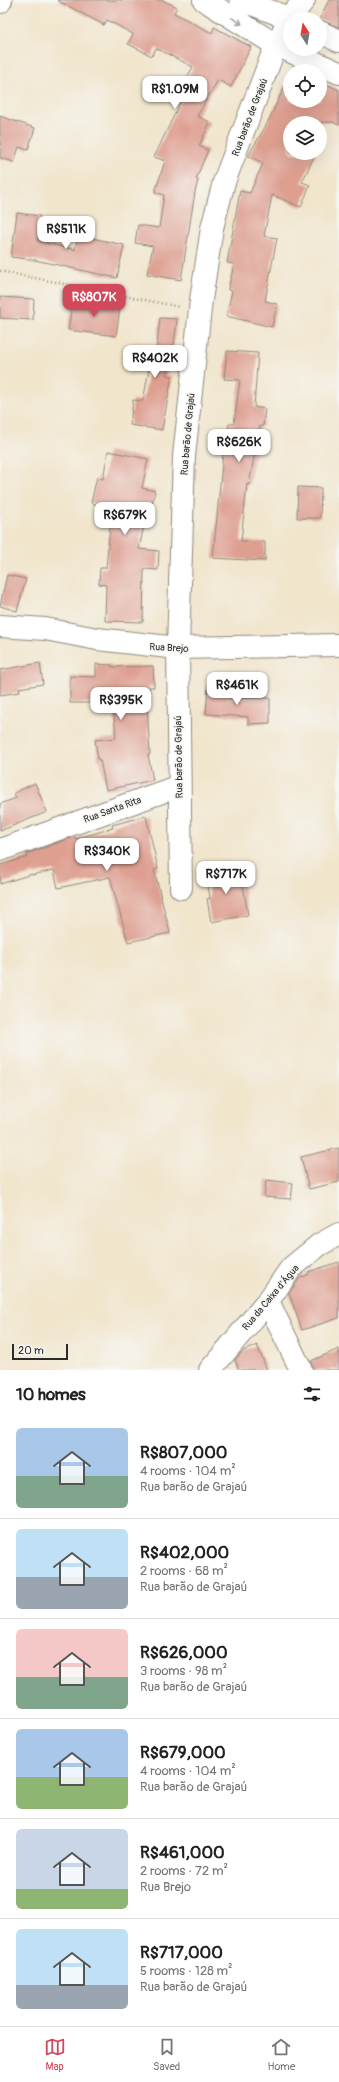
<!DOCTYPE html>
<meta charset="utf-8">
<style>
body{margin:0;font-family:Pangolin,sans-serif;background:#f6f6f6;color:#222;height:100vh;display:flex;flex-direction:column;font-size:15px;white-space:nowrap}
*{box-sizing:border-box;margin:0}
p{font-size:13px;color:#767676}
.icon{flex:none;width:22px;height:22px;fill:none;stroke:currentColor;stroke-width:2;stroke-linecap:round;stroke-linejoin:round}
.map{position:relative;height:1370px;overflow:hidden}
.sheet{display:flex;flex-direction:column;background:#fff;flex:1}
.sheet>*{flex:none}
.needle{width:26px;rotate:349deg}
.controls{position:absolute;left:283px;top:12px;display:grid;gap:8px}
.controls a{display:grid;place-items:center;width:44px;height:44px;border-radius:50%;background:#fff;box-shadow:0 4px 16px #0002;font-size:20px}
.scale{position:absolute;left:12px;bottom:10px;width:56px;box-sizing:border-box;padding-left:4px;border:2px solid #2b2b2b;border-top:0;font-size:11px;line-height:14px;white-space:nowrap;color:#2b2b2b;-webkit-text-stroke:3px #f6f6f2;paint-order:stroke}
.price{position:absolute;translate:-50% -34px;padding:0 9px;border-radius:8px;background:#fff;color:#222;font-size:13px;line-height:26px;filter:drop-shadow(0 1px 2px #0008)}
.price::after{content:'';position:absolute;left:50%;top:24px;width:12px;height:9px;margin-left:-6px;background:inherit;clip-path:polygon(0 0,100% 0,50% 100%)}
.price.active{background:#d1495b;color:#fff}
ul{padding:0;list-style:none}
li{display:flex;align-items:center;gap:12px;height:100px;padding:0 16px}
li+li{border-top:1px solid #e0e0e0}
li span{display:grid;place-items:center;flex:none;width:112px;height:80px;border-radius:6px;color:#555}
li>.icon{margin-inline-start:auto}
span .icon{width:48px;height:48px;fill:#fffc;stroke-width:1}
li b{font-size:17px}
h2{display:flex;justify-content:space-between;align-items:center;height:48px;padding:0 16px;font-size:17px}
.tabs{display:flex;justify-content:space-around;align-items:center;height:56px;border-top:1px solid #e0e0e0;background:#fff;font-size:11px;color:#767676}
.tabs a{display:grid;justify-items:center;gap:2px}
.tabs .active{color:#d1495b}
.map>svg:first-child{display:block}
.building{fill:#de9f91}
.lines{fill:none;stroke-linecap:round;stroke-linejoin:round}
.minor-casing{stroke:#8e887c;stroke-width:24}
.major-casing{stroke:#8e887c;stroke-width:24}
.path{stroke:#8e887c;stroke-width:2.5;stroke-dasharray:1 3;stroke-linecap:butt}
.minor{stroke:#fff;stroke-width:22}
.major{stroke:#fff;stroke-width:22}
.oneway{stroke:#a0a0a0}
.labels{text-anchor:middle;stroke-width:3;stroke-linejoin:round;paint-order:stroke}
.street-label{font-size:10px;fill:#2b2b2b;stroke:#f6f6f2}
</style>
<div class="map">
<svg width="339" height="1370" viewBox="0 0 339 1370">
<rect width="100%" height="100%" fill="#f6f6f2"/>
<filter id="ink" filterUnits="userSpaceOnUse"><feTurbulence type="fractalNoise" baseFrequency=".025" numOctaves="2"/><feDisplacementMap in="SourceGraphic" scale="8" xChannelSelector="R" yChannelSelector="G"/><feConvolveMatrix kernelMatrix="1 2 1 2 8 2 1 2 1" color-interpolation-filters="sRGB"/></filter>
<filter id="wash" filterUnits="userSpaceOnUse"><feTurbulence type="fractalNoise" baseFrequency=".012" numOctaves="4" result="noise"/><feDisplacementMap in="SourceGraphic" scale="16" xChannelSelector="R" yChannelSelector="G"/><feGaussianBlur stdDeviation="0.9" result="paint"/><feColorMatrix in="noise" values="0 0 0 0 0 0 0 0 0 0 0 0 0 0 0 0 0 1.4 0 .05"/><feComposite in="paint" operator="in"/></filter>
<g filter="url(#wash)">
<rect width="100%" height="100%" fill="#f1e5cc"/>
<g id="blocks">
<path class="building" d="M 57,0 L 162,0 L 177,7 L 174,13 L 212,33 L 214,27 L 251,47 L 231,87 L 218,80 L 197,116 L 210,122 L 199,146 L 208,150 L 196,179 L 198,180 L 195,192 L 181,280 L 147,274 L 153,246 L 135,243 L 138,225 L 159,228 L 164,195 L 155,192 L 165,161 L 154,157 L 182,99 L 176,96 L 193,67 L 156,48 L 152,56 L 128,44 L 133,34 L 107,20 L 104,25 Z
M 329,0 L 339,0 L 339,27 L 320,20 L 320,18 Z
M 290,75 L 290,101 L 320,101 L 320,81 L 339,90 L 339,125 L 332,122 L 290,123 L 290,153 L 316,153 L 302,182 L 310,185 L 301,207 L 272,195 L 264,236 L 277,238 L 265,301 L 277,304 L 272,327 L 226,316 L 232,291 L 228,290 L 234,264 L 227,263 L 240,191 L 250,193 L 263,163 L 248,156 L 267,124 Z
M 0,116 L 35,128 L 28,150 L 19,147 L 14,162 L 0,158 Z
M 17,213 L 40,216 L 37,241 L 75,250 L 78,235 L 124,245 L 117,278 L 35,260 L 11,257 Z
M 0,297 L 34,299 L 33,320 L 0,318 Z
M 73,300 L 120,308 L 116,336 L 68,330 Z
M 160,318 L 177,319 L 174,345 L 172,345 L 166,375 L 172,376 L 162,430 L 130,425 L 133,400 L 143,401 L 149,370 L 135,368 L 138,350 L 156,353 Z
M 227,351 L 258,353 L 254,407 L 265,409 L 263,426 L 260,426 L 257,446 L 256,445 L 249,485 L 247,484 L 241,541 L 265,542 L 265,561 L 213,558 L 224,443 L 226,443 L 229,424 L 234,424 L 240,380 L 224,379 Z
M 108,451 L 148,459 L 142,488 L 155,491 L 149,517 L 146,516 L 139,549 L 159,551 L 158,570 L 144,569 L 143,622 L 105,621 L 106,585 L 99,584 L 100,568 L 106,568 L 110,526 L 114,509 L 91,503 L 97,477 L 103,479 Z
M 298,487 L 321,488 L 320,518 L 297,518 Z
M 7,575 L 26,579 L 17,611 L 0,606 Z
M 40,663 L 43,684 L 19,688 L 20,692 L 0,695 L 0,670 Z
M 96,664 L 112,665 L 112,667 L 153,666 L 154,687 L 149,687 L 150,705 L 147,705 L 150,754 L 148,755 L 153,780 L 106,790 L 100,760 L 98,760 L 95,740 L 116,738 L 113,703 L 70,703 L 70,676 L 96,677 Z
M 208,685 L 228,686 L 227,699 L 270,698 L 270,723 L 248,724 L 248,717 L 206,714 Z
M 35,783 L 47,812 L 0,831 L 0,804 L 16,798 L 14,793 Z
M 146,816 L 158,869 L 154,870 L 170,933 L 128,942 L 110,877 L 58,888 L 54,870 L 32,875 L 32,874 L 0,884 L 0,865 L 28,857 L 27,854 L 71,838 L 75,837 L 75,839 L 113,828 L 112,825 Z
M 240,868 L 248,915 L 211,922 L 207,899 L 210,898 L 206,874 Z
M 339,1148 L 339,1182 L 309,1189 L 301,1157 Z
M 266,1180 L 293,1183 L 291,1199 L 264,1197 Z
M 339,1262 L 339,1318 L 302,1330 L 289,1293 L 300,1278 L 309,1274 L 308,1272 Z
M 257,1345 L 267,1370 L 239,1370 L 235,1360 L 243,1351 Z
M 339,1349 L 339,1370 L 313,1370 L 311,1361 Z"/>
</g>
</g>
<g filter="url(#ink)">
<use href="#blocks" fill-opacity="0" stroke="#8e887c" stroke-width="1"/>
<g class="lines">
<defs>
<path id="minor" d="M 0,2 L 1,0
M 0,626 L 45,629 L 97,639 L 178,648 L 339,645
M 0,850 L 179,786
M 181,888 L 178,648 L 184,456 L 201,300 L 212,228 L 224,182 L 276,45 L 290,18 L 304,0
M 268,1301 L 301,1370
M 210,1370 L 268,1301 L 291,1268 L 319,1245 L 339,1234"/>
<path id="major" d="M 204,0 L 276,45 L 339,73
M 241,0 L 291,19
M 320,32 L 339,41"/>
</defs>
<use href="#minor" class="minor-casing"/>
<use href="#major" class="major-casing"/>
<path class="path" d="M 0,271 L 180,307"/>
<use href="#minor" class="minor"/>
<use href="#major" class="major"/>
</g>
<defs><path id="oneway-shaft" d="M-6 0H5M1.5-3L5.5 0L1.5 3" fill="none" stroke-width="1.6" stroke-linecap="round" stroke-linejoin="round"/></defs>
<use class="oneway" href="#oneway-shaft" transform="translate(237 21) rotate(32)"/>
</g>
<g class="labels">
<g class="street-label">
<text transform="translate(249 117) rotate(-69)" y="4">Rua barão de Grajaú</text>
<text transform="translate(187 434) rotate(-85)" y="4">Rua barão de Grajaú</text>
<text transform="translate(169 647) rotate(3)" y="4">Rua Brejo</text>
<text transform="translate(178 757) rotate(-91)" y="4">Rua barão de Grajaú</text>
<text transform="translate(112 809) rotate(-20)" y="4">Rua Santa Rita</text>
<text transform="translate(270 1297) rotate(-50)" y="4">Rua da Caixa d'Água</text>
</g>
</g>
</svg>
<div class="controls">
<a><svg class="needle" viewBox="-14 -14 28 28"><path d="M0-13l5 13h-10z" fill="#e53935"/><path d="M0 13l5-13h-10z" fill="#767676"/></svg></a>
<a><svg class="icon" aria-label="locate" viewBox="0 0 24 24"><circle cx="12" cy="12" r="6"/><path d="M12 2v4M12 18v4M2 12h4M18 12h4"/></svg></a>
<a><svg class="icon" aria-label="layers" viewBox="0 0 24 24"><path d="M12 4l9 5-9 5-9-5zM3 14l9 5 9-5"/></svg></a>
</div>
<div class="scale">20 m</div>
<b class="price" style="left:175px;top:110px">R$1.09M</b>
<b class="price" style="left:66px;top:250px">R$511K</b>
<b class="price active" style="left:94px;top:318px">R$807K</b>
<b class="price" style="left:155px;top:379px">R$402K</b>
<b class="price" style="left:239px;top:463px">R$626K</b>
<b class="price" style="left:125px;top:536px">R$679K</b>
<b class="price" style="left:237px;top:706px">R$461K</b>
<b class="price" style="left:121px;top:721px">R$395K</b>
<b class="price" style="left:107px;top:872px">R$340K</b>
<b class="price" style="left:226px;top:895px">R$717K</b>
</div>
<section class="sheet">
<h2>10 homes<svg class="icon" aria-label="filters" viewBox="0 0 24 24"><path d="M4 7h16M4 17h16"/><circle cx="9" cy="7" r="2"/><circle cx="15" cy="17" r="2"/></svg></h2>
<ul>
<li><span style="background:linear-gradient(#a9c7e8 60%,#7fa58c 0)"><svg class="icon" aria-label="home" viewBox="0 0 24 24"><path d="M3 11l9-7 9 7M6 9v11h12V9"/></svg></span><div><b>R$807,000</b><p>4 rooms · 104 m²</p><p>Rua barão de Grajaú</p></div></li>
<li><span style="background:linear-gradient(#bfe0f5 60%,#9aa5b1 0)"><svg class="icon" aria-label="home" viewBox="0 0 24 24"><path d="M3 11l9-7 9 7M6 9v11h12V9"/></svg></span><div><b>R$402,000</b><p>2 rooms · 68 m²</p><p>Rua barão de Grajaú</p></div></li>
<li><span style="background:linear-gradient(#f6c9c9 60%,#7fa58c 0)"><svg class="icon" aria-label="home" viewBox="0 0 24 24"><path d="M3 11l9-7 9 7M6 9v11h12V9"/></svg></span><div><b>R$626,000</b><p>3 rooms · 98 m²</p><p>Rua barão de Grajaú</p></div></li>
<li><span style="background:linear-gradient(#a9c7e8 60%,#8fb573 0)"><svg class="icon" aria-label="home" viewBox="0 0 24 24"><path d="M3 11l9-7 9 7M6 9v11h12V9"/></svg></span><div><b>R$679,000</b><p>4 rooms · 104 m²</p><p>Rua barão de Grajaú</p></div></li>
<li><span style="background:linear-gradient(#c9d6e8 75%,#8fb573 0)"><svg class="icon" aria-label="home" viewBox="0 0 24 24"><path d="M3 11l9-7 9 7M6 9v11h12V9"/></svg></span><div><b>R$461,000</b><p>2 rooms · 72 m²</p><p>Rua Brejo</p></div></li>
<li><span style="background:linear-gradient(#bfe0f5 70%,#9aa5b1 0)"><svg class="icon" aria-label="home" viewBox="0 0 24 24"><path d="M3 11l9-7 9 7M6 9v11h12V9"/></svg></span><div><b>R$717,000</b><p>5 rooms · 128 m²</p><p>Rua barão de Grajaú</p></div></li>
</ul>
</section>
<nav class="tabs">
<a class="active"><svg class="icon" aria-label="map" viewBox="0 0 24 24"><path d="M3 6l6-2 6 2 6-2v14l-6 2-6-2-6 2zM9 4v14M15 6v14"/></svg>Map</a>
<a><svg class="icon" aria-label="saved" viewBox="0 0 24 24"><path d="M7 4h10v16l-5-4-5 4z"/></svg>Saved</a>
<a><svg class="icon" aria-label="home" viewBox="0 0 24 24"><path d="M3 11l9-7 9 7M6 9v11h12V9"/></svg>Home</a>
</nav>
